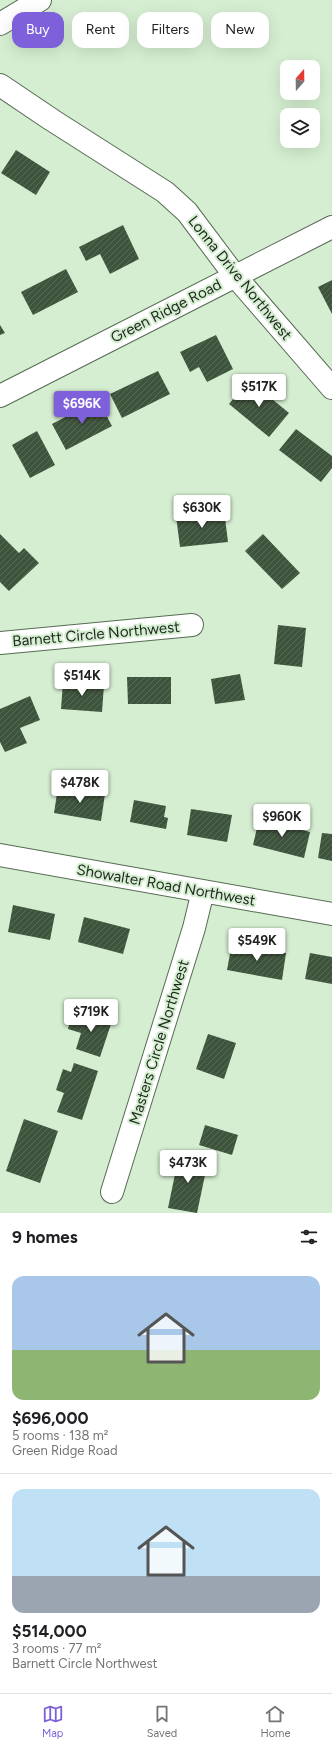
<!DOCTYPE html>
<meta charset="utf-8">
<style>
body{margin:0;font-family:Figtree,sans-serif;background:#f6f6f6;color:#202124;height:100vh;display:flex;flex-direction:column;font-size:15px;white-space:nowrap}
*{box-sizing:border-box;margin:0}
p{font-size:13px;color:#757577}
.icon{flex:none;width:22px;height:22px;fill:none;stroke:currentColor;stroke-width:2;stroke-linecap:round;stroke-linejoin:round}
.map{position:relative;height:1213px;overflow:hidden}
.sheet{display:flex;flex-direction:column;background:#fff;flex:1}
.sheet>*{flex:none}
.banner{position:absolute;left:12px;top:12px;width:308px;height:36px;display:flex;gap:8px}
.needle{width:26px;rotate:20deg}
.tools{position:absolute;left:280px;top:60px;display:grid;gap:8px}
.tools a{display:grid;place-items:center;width:40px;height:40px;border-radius:8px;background:#fff;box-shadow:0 4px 16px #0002;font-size:20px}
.price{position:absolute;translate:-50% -34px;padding:0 9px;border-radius:4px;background:#fff;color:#222;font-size:13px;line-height:26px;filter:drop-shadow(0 1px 2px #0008)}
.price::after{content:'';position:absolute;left:50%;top:24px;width:12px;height:9px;margin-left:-6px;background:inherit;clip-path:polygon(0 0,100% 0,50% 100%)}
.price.current{background:#7e60da;color:#fff}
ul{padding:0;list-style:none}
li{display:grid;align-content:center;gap:8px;height:212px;padding:0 12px}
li+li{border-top:1px solid #e0e0e0}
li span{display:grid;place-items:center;height:124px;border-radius:12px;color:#555}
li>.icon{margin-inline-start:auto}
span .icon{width:72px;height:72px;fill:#fffc;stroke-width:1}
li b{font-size:17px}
h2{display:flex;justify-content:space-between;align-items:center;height:48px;padding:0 12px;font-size:17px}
.pill{padding:0 14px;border-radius:12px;background:#fff;box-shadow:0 4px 16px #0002;font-size:14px;line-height:36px}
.pill.current{background:#7e60da;color:#fff}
.tab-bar{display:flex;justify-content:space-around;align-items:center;height:56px;border-top:1px solid #e0e0e0;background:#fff;font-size:11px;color:#757577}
.tab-bar a{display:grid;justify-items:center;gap:2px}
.tab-bar .current{color:#7e60da}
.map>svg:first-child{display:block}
.building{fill:url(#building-hatch)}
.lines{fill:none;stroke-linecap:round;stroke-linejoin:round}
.minor-casing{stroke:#566c53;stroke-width:24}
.minor{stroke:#fff;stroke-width:22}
.labels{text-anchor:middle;stroke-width:4;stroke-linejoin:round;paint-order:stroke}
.street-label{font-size:15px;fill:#1e281d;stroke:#d5eed1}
</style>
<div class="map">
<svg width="332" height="1213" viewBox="0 0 332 1213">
<defs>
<pattern id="building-hatch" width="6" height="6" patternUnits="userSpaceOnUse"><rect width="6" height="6" fill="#3f543c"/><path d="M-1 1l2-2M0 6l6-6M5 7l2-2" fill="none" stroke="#586955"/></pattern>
</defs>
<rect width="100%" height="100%" fill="#d5eed1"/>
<path class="building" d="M 16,150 L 50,172 L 36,195 L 1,173 Z
M 123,225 L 139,259 L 110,274 L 100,254 L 86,261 L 79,247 Z
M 66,269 L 78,292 L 33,315 L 21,292 Z
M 332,280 L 332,314 L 318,287 Z
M 0,325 L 5,333 L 0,335 Z
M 216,335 L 233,369 L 207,382 L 199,367 L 190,372 L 180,352 Z
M 158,371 L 170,394 L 122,418 L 110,394 Z
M 249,380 L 289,413 L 269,437 L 229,404 Z
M 98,400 L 112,426 L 66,450 L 52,424 Z
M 296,429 L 332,456 L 332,468 L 321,482 L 279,450 Z
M 37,431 L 55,465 L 30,478 L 12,445 Z
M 224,510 L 228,542 L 180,547 L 176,516 Z
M 0,534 L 19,553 L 24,548 L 39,563 L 9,591 L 0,582 Z
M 263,534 L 300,573 L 282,589 L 245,551 Z
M 278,625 L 306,628 L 302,667 L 274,664 Z
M 240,674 L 245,700 L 215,704 L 211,679 Z
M 127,677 L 171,677 L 171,704 L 128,704 Z
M 63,682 L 104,685 L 102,712 L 61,709 Z
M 30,696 L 40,720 L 20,728 L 27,743 L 5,752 L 0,742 L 0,709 Z
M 58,787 L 105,794 L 101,821 L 54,813 Z
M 134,800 L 166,806 L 164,817 L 168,818 L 166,829 L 130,822 Z
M 191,809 L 232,815 L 227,842 L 187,835 Z
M 259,819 L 310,832 L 304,858 L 253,845 Z
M 322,833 L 332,834 L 332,861 L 318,858 Z
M 13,905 L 55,914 L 50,940 L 8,932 Z
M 84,917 L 130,929 L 123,954 L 78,942 Z
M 232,943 L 286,953 L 282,980 L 227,970 Z
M 310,953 L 332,957 L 332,984 L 305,979 Z
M 87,1013 L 112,1021 L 100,1057 L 76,1049 L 81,1033 L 68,1029 L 72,1015 L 85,1019 Z
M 208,1034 L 236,1043 L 224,1079 L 196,1069 Z
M 74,1063 L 98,1071 L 82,1120 L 57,1112 L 64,1093 L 56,1090 L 63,1069 L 71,1072 Z
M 24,1119 L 58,1131 L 40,1183 L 6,1171 Z
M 205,1125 L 238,1135 L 232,1155 L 199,1145 Z
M 179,1155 L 208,1161 L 197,1213 L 168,1208 Z"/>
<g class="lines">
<defs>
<path id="minor" d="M 0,24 L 40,0
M 0,85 L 52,120 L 165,192 L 187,212 L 235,276 L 332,388
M 0,396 L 332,227
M 0,643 L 192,625
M 0,855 L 332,914
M 112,1192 L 194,928 L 203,891"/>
</defs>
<use href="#minor" class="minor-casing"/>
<use href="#minor" class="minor"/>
</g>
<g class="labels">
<g class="street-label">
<text transform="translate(240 278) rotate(51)" y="5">Lonna Drive Northwest</text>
<text transform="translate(166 311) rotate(-27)" y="5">Green Ridge Road</text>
<text transform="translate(96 634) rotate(-5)" y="5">Barnett Circle Northwest</text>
<text transform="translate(166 885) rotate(10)" y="5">Showalter Road Northwest</text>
<text transform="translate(159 1042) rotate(-73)" y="5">Masters Circle Northwest</text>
</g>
</g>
</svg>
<div class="tools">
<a><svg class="needle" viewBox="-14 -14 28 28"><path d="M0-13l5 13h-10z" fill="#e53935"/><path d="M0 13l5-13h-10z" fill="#757577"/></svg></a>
<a><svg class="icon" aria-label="layers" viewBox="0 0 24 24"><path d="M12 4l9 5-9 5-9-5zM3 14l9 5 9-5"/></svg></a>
</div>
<b class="price" style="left:259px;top:408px">$517K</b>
<b class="price current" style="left:82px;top:425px">$696K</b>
<b class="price" style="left:202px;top:529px">$630K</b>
<b class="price" style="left:82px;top:697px">$514K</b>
<b class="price" style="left:80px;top:804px">$478K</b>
<b class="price" style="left:282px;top:838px">$960K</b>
<b class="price" style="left:257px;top:962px">$549K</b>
<b class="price" style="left:91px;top:1033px">$719K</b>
<b class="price" style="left:188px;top:1184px">$473K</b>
<div class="banner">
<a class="pill current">Buy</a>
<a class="pill">Rent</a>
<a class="pill">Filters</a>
<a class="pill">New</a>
</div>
</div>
<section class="sheet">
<h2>9 homes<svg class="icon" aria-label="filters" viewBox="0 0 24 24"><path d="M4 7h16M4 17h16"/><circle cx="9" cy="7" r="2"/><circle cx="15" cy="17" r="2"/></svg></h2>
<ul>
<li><span style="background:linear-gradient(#a9c7e8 60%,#8fb573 0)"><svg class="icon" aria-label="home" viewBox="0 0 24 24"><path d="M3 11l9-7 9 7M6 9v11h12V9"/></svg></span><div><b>$696,000</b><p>5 rooms · 138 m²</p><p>Green Ridge Road</p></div></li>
<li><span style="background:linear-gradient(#bfe0f5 70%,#9aa5b1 0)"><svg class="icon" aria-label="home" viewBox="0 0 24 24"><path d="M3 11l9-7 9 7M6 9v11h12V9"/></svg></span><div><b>$514,000</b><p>3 rooms · 77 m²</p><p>Barnett Circle Northwest</p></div></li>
</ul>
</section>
<nav class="tab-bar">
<a class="current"><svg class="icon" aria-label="map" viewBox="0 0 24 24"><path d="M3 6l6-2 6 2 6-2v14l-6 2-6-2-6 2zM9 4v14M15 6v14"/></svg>Map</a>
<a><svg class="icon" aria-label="saved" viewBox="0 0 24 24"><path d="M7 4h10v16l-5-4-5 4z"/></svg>Saved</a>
<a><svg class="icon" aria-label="home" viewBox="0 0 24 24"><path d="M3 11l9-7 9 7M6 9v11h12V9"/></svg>Home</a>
</nav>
